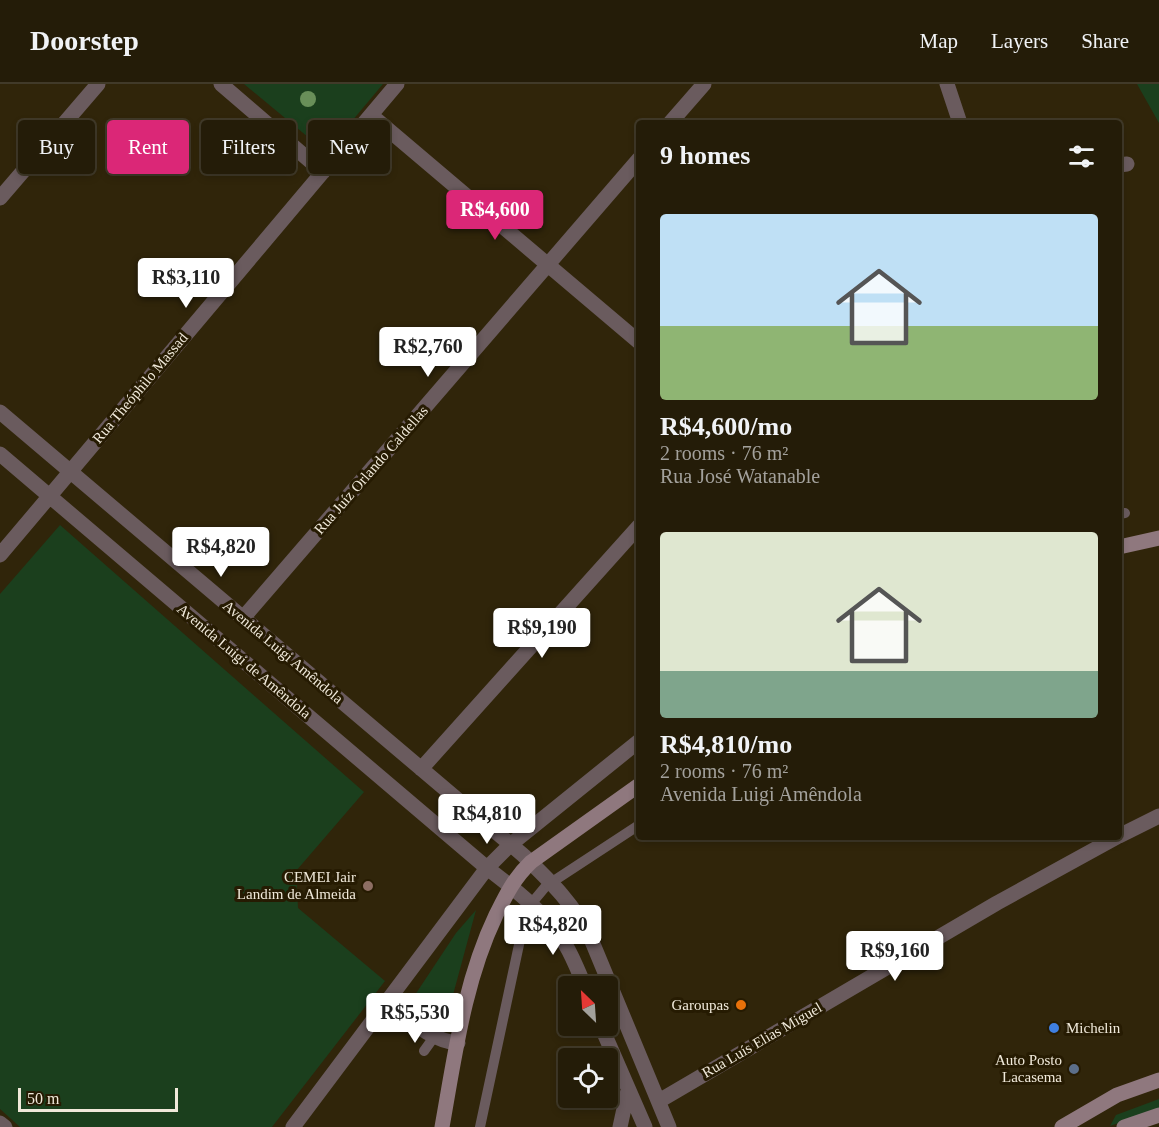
<!DOCTYPE html>
<meta charset="utf-8">
<style>
body{margin:0;font-family:Georgia,serif;background:#302916;color:#f1f3f6;height:100vh;display:flex;flex-direction:column;font-size:22px;white-space:nowrap}
*{box-sizing:border-box;margin:0}
p{font-size:20px;color:#a3a19c}
.icon{flex:none;width:33px;height:33px;fill:none;stroke:currentColor;stroke-width:2;stroke-linecap:round;stroke-linejoin:round}
.map{position:relative;flex:1;overflow:hidden}
.drawer{position:absolute;left:636px;top:36px;width:486px;height:720px;display:flex;flex-direction:column;background:#241c08;border-radius:6px;box-shadow:0 3px 9px #0003,0 0 0 2px #413a29}
.drawer>*{flex:none}
.guide{position:absolute;left:18px;top:36px;width:528px;height:54px;display:flex;gap:12px}
.needle{width:39px;rotate:335deg}
.buttons{position:absolute;left:558px;top:892px;display:grid;gap:12px}
.buttons a{display:grid;place-items:center;width:60px;height:60px;border-radius:6px;background:#241c08;box-shadow:0 3px 9px #0003,0 0 0 2px #413a29;font-size:30px}
.scale{position:absolute;left:18px;bottom:15px;width:160px;box-sizing:border-box;padding-left:6px;border:3px solid #f0e9da;border-top:0;font-size:16px;line-height:21px;white-space:nowrap;color:#f0e9da;-webkit-text-stroke:4px #261b02;paint-order:stroke}
.price{position:absolute;translate:-50% -51px;padding:0 14px;border-radius:6px;background:#fff;color:#222;font-size:20px;line-height:39px;filter:drop-shadow(0 2px 3px #0008)}
.price::after{content:'';position:absolute;left:50%;top:36px;width:18px;height:14px;margin-left:-9px;background:inherit;clip-path:polygon(0 0,100% 0,50% 100%)}
.price.active{background:#db2777;color:#fff}
ul{padding:0;list-style:none}
li{display:grid;align-content:center;gap:12px;height:318px;padding:0 24px}
li span{display:grid;place-items:center;height:186px;border-radius:6px;color:#555}
li>.icon{margin-inline-start:auto}
span .icon{width:108px;height:108px;fill:#fffc;stroke-width:1}
li b{font-size:26px}
h2{display:flex;justify-content:space-between;align-items:center;height:72px;padding:0 24px;font-size:26px}
.chip{padding:0 21px;border-radius:6px;background:#241c08;box-shadow:0 3px 9px #0003,0 0 0 2px #413a29;font-size:21px;line-height:54px}
.chip.active{background:#db2777;color:#fff}
header{display:flex;align-items:center;gap:36px;box-sizing:border-box;height:84px;padding:0 30px;background:#241c08;border-bottom:2px solid #413a29}
header strong{font-size:28px}
nav{display:flex;gap:33px;margin-inline-start:auto;font-size:21px}
.map>svg:first-child{display:block}
.green{fill:#1b3f1d}
.lines{fill:none;stroke-linecap:round;stroke-linejoin:round}
.lane{stroke:#6a5b5e;stroke-width:10}
.street{stroke:#6a5b5e;stroke-width:15}
.secondary{stroke:#8f787e;stroke-width:15}
.tree{fill:#698f59}
.education-dot{fill:#8d6e63;stroke:#261b02;stroke-width:2}
.food-dot{fill:#e8710a;stroke:#261b02;stroke-width:2}
.shop-dot{fill:#3f7fe0;stroke:#261b02;stroke-width:2}
.service-dot{fill:#5c6f8a;stroke:#261b02;stroke-width:2}
.labels{text-anchor:middle;stroke-width:6;stroke-linejoin:round;paint-order:stroke}
.street-label{font-size:15px;fill:#f0e9da;stroke:#261b02}
.poi-label{font-size:15px;fill:#f0e9da;stroke:#261b02;text-anchor:end}
</style>
<header>
<strong>Doorstep</strong>
<nav><a>Map</a><a>Layers</a><a>Share</a></nav>
</header>
<div class="map">
<svg width="1159" height="1043" viewBox="0 0 1159 1043">
<rect width="100%" height="100%" fill="#30250a"/>
<path class="green" d="M 244,0 L 383,0 L 326,68 Z
M 1137,0 L 1159,0 L 1159,39 Z
M 60,441 L 364,708 L 296,787 L 298,824 L 385,897 L 272,1043 L 20,1043 L 0,1025 L 0,510 Z
M 476,826 L 450,922 L 443,933 L 409,920 L 456,849 Z
M 1159,1015 L 1159,1025 L 1110,1042 L 1116,1031 Z"/>
<g class="lines">
<path class="lane" d="M 1119,430 L 1125,429
M 424,967 L 434,953
M 480,1043 L 520,856 L 531,820 L 546,802 L 639,741"/>
<path class="street" d="M 221,0 L 323,88
M 947,0 L 960,39
M 371,31 L 639,258
M 670,39 L 704,0
M 1119,81 L 1127,80
M 0,114 L 98,0
M 0,328 L 523,771 C 551,798 574,820 591,855 L 669,1043
M 0,370 L 487,784 C 516,806 545,829 565,860 C 573,873 579,889 585,903
M 0,471 L 397,0
M 243,534 L 639,75
M 421,685 L 639,442
M 1119,752 L 1159,732
M 388,919 C 409,935 431,957 458,959
M 601,942 L 645,1043
M 659,1017 L 997,819 L 1117,753
M 0,1039 L 5,1043
M 293,1043 L 487,784 L 510,761 L 639,657
M 620,1043 L 628,1006"/>
<path class="secondary" d="M 1119,463 L 1159,454
M 442,1043 C 455,971 464,898 496,831 C 506,811 514,794 531,778 L 639,701
M 1062,1043 L 1117,1011 L 1159,996
M 1124,1043 L 1159,1031"/>
</g>
<circle class="tree" cx="308" cy="15" r="8"/>
<circle class="education-dot" cx="368" cy="802" r="6"/>
<circle class="food-dot" cx="741" cy="921" r="6"/>
<circle class="shop-dot" cx="1054" cy="944" r="6"/>
<circle class="service-dot" cx="1074" cy="985" r="6"/>
<g class="labels">
<g class="street-label">
<text transform="translate(140 304) rotate(-50)" y="5">Rua Theóphilo Massad</text>
<text transform="translate(371 386) rotate(-49)" y="5">Rua Juíz Orlando Caldellas</text>
<text transform="translate(283 568) rotate(40)" y="5">Avenida Luigi Amêndola</text>
<text transform="translate(244 577) rotate(40)" y="5">Avenida Luigi de Amêndola</text>
<text transform="translate(762 956) rotate(-30)" y="5">Rua Luís Elias Miguel</text>
</g>
<g class="poi-label">
<text x="356" y="798">CEMEI Jair<tspan x="356" dy="17">Landim de Almeida</tspan></text>
<text x="729" y="926">Garoupas</text>
<text x="1066" y="949" text-anchor="start">Michelin</text>
<text x="1062" y="981">Auto Posto<tspan x="1062" dy="17">Lacasema</tspan></text>
</g>
</g>
</svg>
<div class="buttons">
<a><svg class="needle" viewBox="-14 -14 28 28"><path d="M0-13l5 13h-10z" fill="#e53935"/><path d="M0 13l5-13h-10z" fill="#a3a19c"/></svg></a>
<a><svg class="icon" aria-label="locate" viewBox="0 0 24 24"><circle cx="12" cy="12" r="6"/><path d="M12 2v4M12 18v4M2 12h4M18 12h4"/></svg></a>
</div>
<div class="scale">50 m</div>
<b class="price active" style="left:495px;top:157px">R$4,600</b>
<b class="price" style="left:186px;top:225px">R$3,110</b>
<b class="price" style="left:428px;top:294px">R$2,760</b>
<b class="price" style="left:221px;top:494px">R$4,820</b>
<b class="price" style="left:542px;top:575px">R$9,190</b>
<b class="price" style="left:487px;top:761px">R$4,810</b>
<b class="price" style="left:553px;top:872px">R$4,820</b>
<b class="price" style="left:895px;top:898px">R$9,160</b>
<b class="price" style="left:415px;top:960px">R$5,530</b>
<div class="guide">
<a class="chip">Buy</a>
<a class="chip active">Rent</a>
<a class="chip">Filters</a>
<a class="chip">New</a>
</div>
<section class="drawer">
<h2>9 homes<svg class="icon" aria-label="filters" viewBox="0 0 24 24"><path d="M4 7h16M4 17h16"/><circle cx="9" cy="7" r="2"/><circle cx="15" cy="17" r="2"/></svg></h2>
<ul>
<li><span style="background:linear-gradient(#bfe0f5 60%,#8fb573 0)"><svg class="icon" aria-label="home" viewBox="0 0 24 24"><path d="M3 11l9-7 9 7M6 9v11h12V9"/></svg></span><div><b>R$4,600/mo</b><p>2 rooms · 76 m²</p><p>Rua José Watanable</p></div></li>
<li><span style="background:linear-gradient(#dfe7d0 75%,#7fa58c 0)"><svg class="icon" aria-label="home" viewBox="0 0 24 24"><path d="M3 11l9-7 9 7M6 9v11h12V9"/></svg></span><div><b>R$4,810/mo</b><p>2 rooms · 76 m²</p><p>Avenida Luigi Amêndola</p></div></li>
</ul>
</section>
</div>
